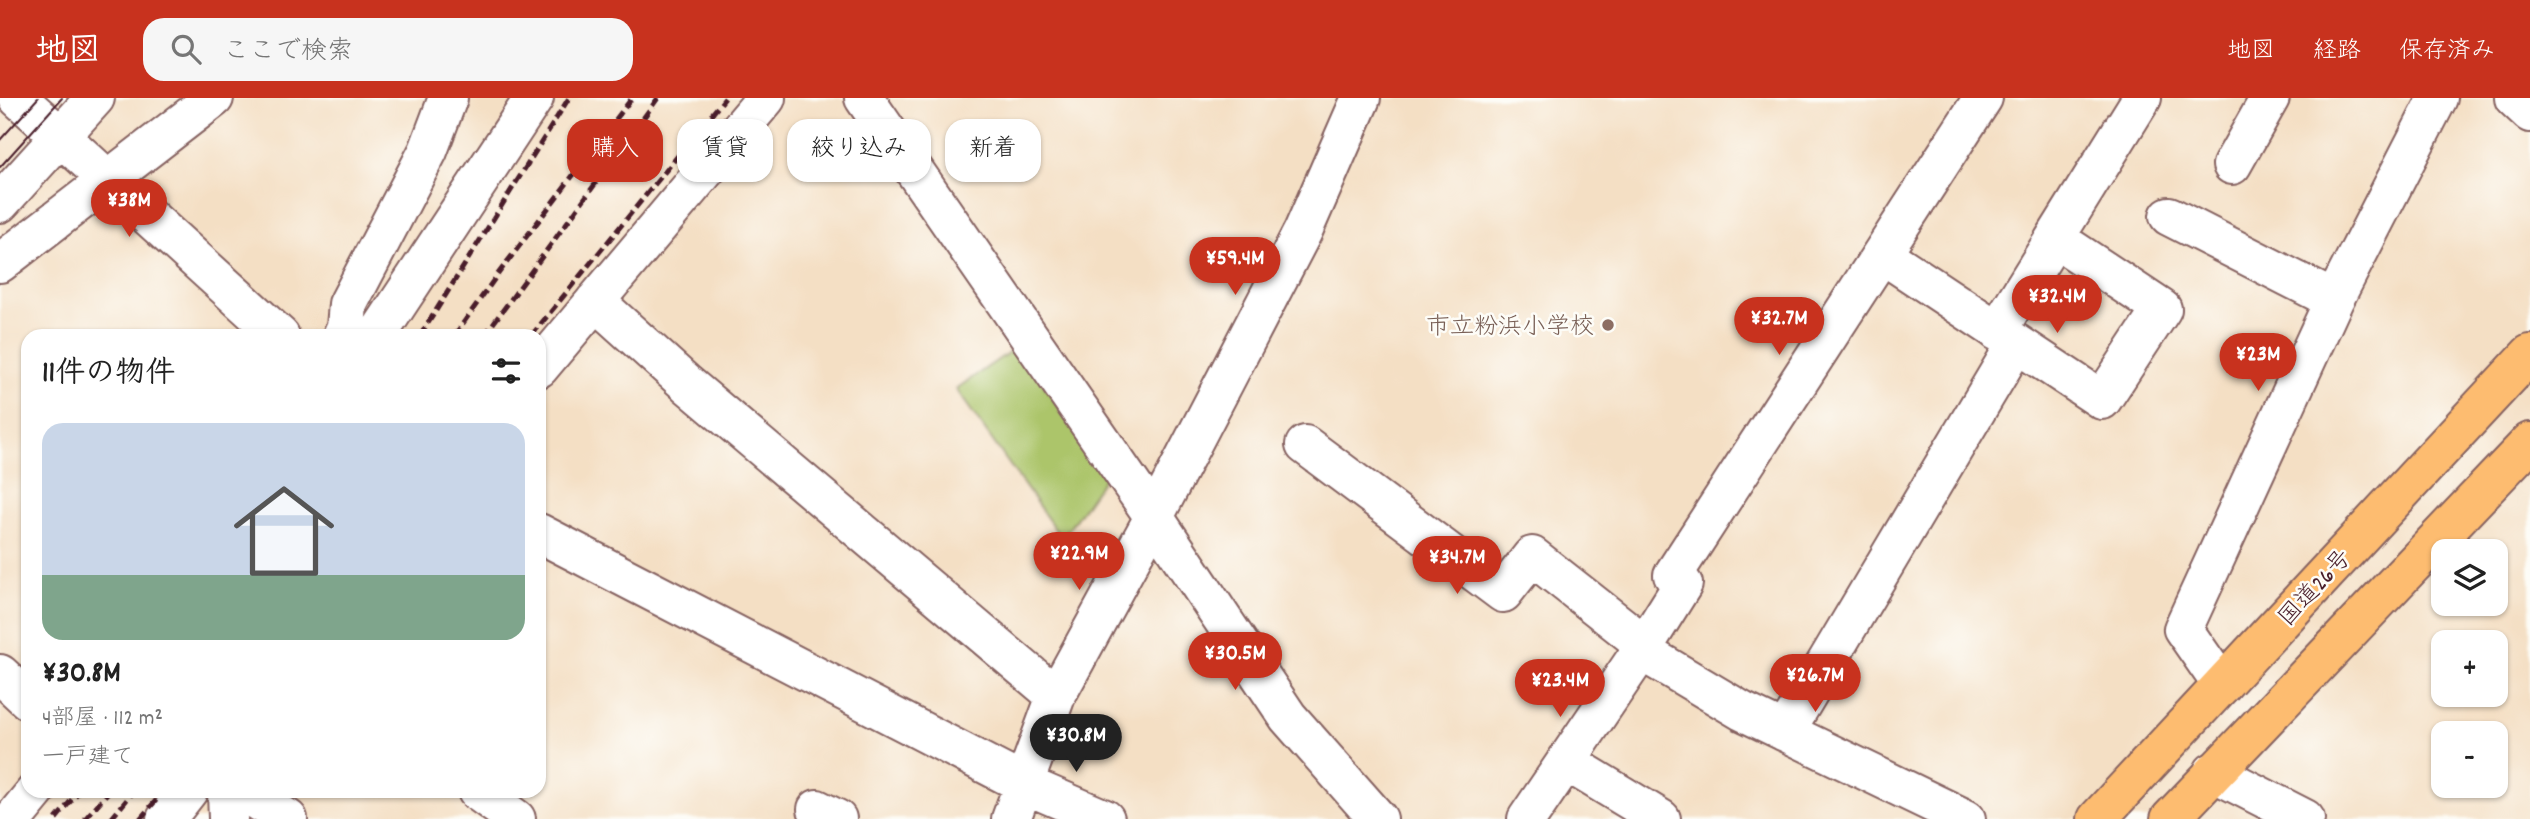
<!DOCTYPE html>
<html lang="ja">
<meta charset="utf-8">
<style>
body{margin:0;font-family:Dekko,"Klee One",sans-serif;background:#f6f6f6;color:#222;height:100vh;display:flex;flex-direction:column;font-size:26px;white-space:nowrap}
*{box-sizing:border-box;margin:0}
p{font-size:23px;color:#767676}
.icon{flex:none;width:38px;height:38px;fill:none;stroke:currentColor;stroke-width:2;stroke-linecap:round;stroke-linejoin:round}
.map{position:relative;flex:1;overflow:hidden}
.panel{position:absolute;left:21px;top:231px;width:525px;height:469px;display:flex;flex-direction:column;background:#fff;border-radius:21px;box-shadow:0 2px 5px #0004}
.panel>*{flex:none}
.banner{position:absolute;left:567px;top:21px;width:665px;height:63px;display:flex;gap:14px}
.buttons{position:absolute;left:2431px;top:441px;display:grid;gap:14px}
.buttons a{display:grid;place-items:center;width:77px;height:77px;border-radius:14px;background:#fff;box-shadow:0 2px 5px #0004;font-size:35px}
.price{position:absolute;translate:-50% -60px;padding:0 16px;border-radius:24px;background:#c8321e;color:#fff;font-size:23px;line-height:46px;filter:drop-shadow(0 2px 4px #0008)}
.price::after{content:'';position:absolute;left:50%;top:42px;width:21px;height:16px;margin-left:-10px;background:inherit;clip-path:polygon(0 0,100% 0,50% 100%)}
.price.active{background:#222;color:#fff}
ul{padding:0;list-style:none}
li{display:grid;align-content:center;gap:14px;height:371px;padding:0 21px}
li+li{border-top:2px solid #e0e0e0}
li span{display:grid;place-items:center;height:217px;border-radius:21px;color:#555}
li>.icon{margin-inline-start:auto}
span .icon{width:126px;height:126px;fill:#fffc;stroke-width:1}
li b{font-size:30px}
h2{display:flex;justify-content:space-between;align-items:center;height:84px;padding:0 21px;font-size:30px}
.chip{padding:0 24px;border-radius:21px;background:#fff;box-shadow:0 2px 5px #0004;font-size:24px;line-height:63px}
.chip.active{background:#c8321e;color:#fff}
header{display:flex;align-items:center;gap:42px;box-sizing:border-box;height:98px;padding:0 35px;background:#c8321e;color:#fff}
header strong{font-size:33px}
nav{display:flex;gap:38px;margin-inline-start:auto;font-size:24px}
.search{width:490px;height:63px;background:#f6f6f6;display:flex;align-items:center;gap:18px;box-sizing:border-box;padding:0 24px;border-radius:21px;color:#767676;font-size:26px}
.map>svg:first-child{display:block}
.green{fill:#acc56b;stroke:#7b724b;stroke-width:2}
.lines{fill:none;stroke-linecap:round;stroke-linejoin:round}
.minor-casing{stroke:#866261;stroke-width:42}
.trunk-casing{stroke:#866261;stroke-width:42}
.minor{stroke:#fff;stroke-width:38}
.trunk{stroke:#fdbc70;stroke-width:38}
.tram{stroke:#4a1f2b;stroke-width:2}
.rail{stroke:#4a1f2b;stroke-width:5;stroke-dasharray:10 5;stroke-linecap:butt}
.education-dot{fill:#8d6e63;stroke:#fdfcf7;stroke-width:2.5}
.labels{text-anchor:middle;stroke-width:5;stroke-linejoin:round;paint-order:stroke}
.education-label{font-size:24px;fill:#785e54;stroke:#fdfcf7;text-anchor:end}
.street-label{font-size:24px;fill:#4a1f2b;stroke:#fdfcf7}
</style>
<header>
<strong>地図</strong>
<div class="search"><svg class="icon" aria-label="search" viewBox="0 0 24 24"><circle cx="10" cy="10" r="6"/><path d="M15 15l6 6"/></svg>ここで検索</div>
<nav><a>地図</a><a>経路</a><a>保存済み</a></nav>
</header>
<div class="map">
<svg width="2530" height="721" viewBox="0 0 2530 721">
<rect width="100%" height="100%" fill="#fdfcf7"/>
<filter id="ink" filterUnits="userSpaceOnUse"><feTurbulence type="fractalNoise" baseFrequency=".0143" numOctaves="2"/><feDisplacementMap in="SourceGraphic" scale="14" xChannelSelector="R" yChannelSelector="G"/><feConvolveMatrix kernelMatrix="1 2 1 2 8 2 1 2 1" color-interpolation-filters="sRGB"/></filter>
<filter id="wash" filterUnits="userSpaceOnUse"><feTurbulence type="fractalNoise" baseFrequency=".00686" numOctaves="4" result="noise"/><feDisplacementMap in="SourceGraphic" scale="28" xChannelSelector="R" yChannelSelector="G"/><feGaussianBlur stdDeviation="1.57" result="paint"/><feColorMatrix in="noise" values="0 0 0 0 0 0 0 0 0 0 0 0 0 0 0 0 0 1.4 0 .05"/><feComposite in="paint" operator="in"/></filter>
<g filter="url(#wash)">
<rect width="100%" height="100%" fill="#f4dfc4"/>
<path class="green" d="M 1018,248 L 1105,379 L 1062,441 L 956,291 Z"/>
</g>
<g filter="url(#ink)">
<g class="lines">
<defs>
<path id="minor" d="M 18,0 L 280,238
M 864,0 L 1154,419 L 1288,619 L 1378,721
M 2514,0 L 2530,15
M 2232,67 L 2270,0
M 0,105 L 95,0
M 2169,118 L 2334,202
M 1882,156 L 2102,302 L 2162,211 L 2055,140
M 0,165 L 214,0
M 595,203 L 687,286 L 1056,598
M 1997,233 L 2142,0
M 342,238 L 346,229 L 348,206 L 428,53 L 448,0
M 372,238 L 378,236 L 534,0
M 539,270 L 766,0
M 1305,347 L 1503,495 L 1532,458 L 1645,547
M 539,435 L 1024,686 L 1105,721
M 1641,553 L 1742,613 L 1966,721
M 0,576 L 28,602
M 2222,587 L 2183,531 L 2334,202 L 2438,0
M 1785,634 L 2016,246
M 1567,664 L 1661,721
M 2213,674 L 2305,721
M 227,693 L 228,721
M 242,693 L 288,721
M 477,693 L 516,721
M 817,711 L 837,721
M 13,721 L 36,693
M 166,721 L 188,693
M 1011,721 L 1056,598 L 1154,419 L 1303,133 L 1361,0
M 1527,721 L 1641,553 L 1683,486 L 1673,477 L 1983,0"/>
<path id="trunk" d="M 2097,721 L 2530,256
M 2170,721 L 2530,344"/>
</defs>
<use href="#minor" class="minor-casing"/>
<use href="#trunk" class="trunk-casing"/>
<use href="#minor" class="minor"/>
<use href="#trunk" class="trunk"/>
<path class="tram" d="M 0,42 L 38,0
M 0,69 L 62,0"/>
<path class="rail" d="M 420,238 L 569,0
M 454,238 L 498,176 L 632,0
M 484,238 L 658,0
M 531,238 L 725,0
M 56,721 L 79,693
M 85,721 L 109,693
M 111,721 L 134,693
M 140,721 L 164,693"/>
</g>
</g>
<circle class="education-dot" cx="1608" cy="227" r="7"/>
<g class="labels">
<g class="education-label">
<text x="1594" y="235">市立粉浜小学校</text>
</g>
<g class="street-label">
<text transform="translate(2314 489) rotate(-47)" y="8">国道26号</text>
</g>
</g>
</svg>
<div class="buttons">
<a><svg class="icon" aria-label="layers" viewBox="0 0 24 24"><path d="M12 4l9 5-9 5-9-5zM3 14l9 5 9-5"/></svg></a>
<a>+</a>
<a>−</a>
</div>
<b class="price" style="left:129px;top:141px">¥38M</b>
<b class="price" style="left:1235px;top:199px">¥59.4M</b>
<b class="price" style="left:2057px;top:237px">¥32.4M</b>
<b class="price" style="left:1779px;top:259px">¥32.7M</b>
<b class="price" style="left:2258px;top:295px">¥23M</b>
<b class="price" style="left:1079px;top:494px">¥22.9M</b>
<b class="price" style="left:1457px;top:498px">¥34.7M</b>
<b class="price" style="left:1235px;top:594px">¥30.5M</b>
<b class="price" style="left:1815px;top:616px">¥26.7M</b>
<b class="price" style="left:1560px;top:621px">¥23.4M</b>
<b class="price active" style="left:1076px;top:676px">¥30.8M</b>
<div class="banner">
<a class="chip active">購入</a>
<a class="chip">賃貸</a>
<a class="chip">絞り込み</a>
<a class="chip">新着</a>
</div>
<section class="panel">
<h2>11件の物件<svg class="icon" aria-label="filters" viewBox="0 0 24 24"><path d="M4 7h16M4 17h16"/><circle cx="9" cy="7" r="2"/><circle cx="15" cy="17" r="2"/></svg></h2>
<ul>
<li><span style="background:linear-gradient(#c9d6e8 70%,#7fa58c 0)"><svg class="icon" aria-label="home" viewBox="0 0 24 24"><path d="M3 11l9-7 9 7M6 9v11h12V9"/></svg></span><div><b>¥30.8M</b><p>4部屋 · 112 m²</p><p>一戸建て</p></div></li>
</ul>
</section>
</div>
